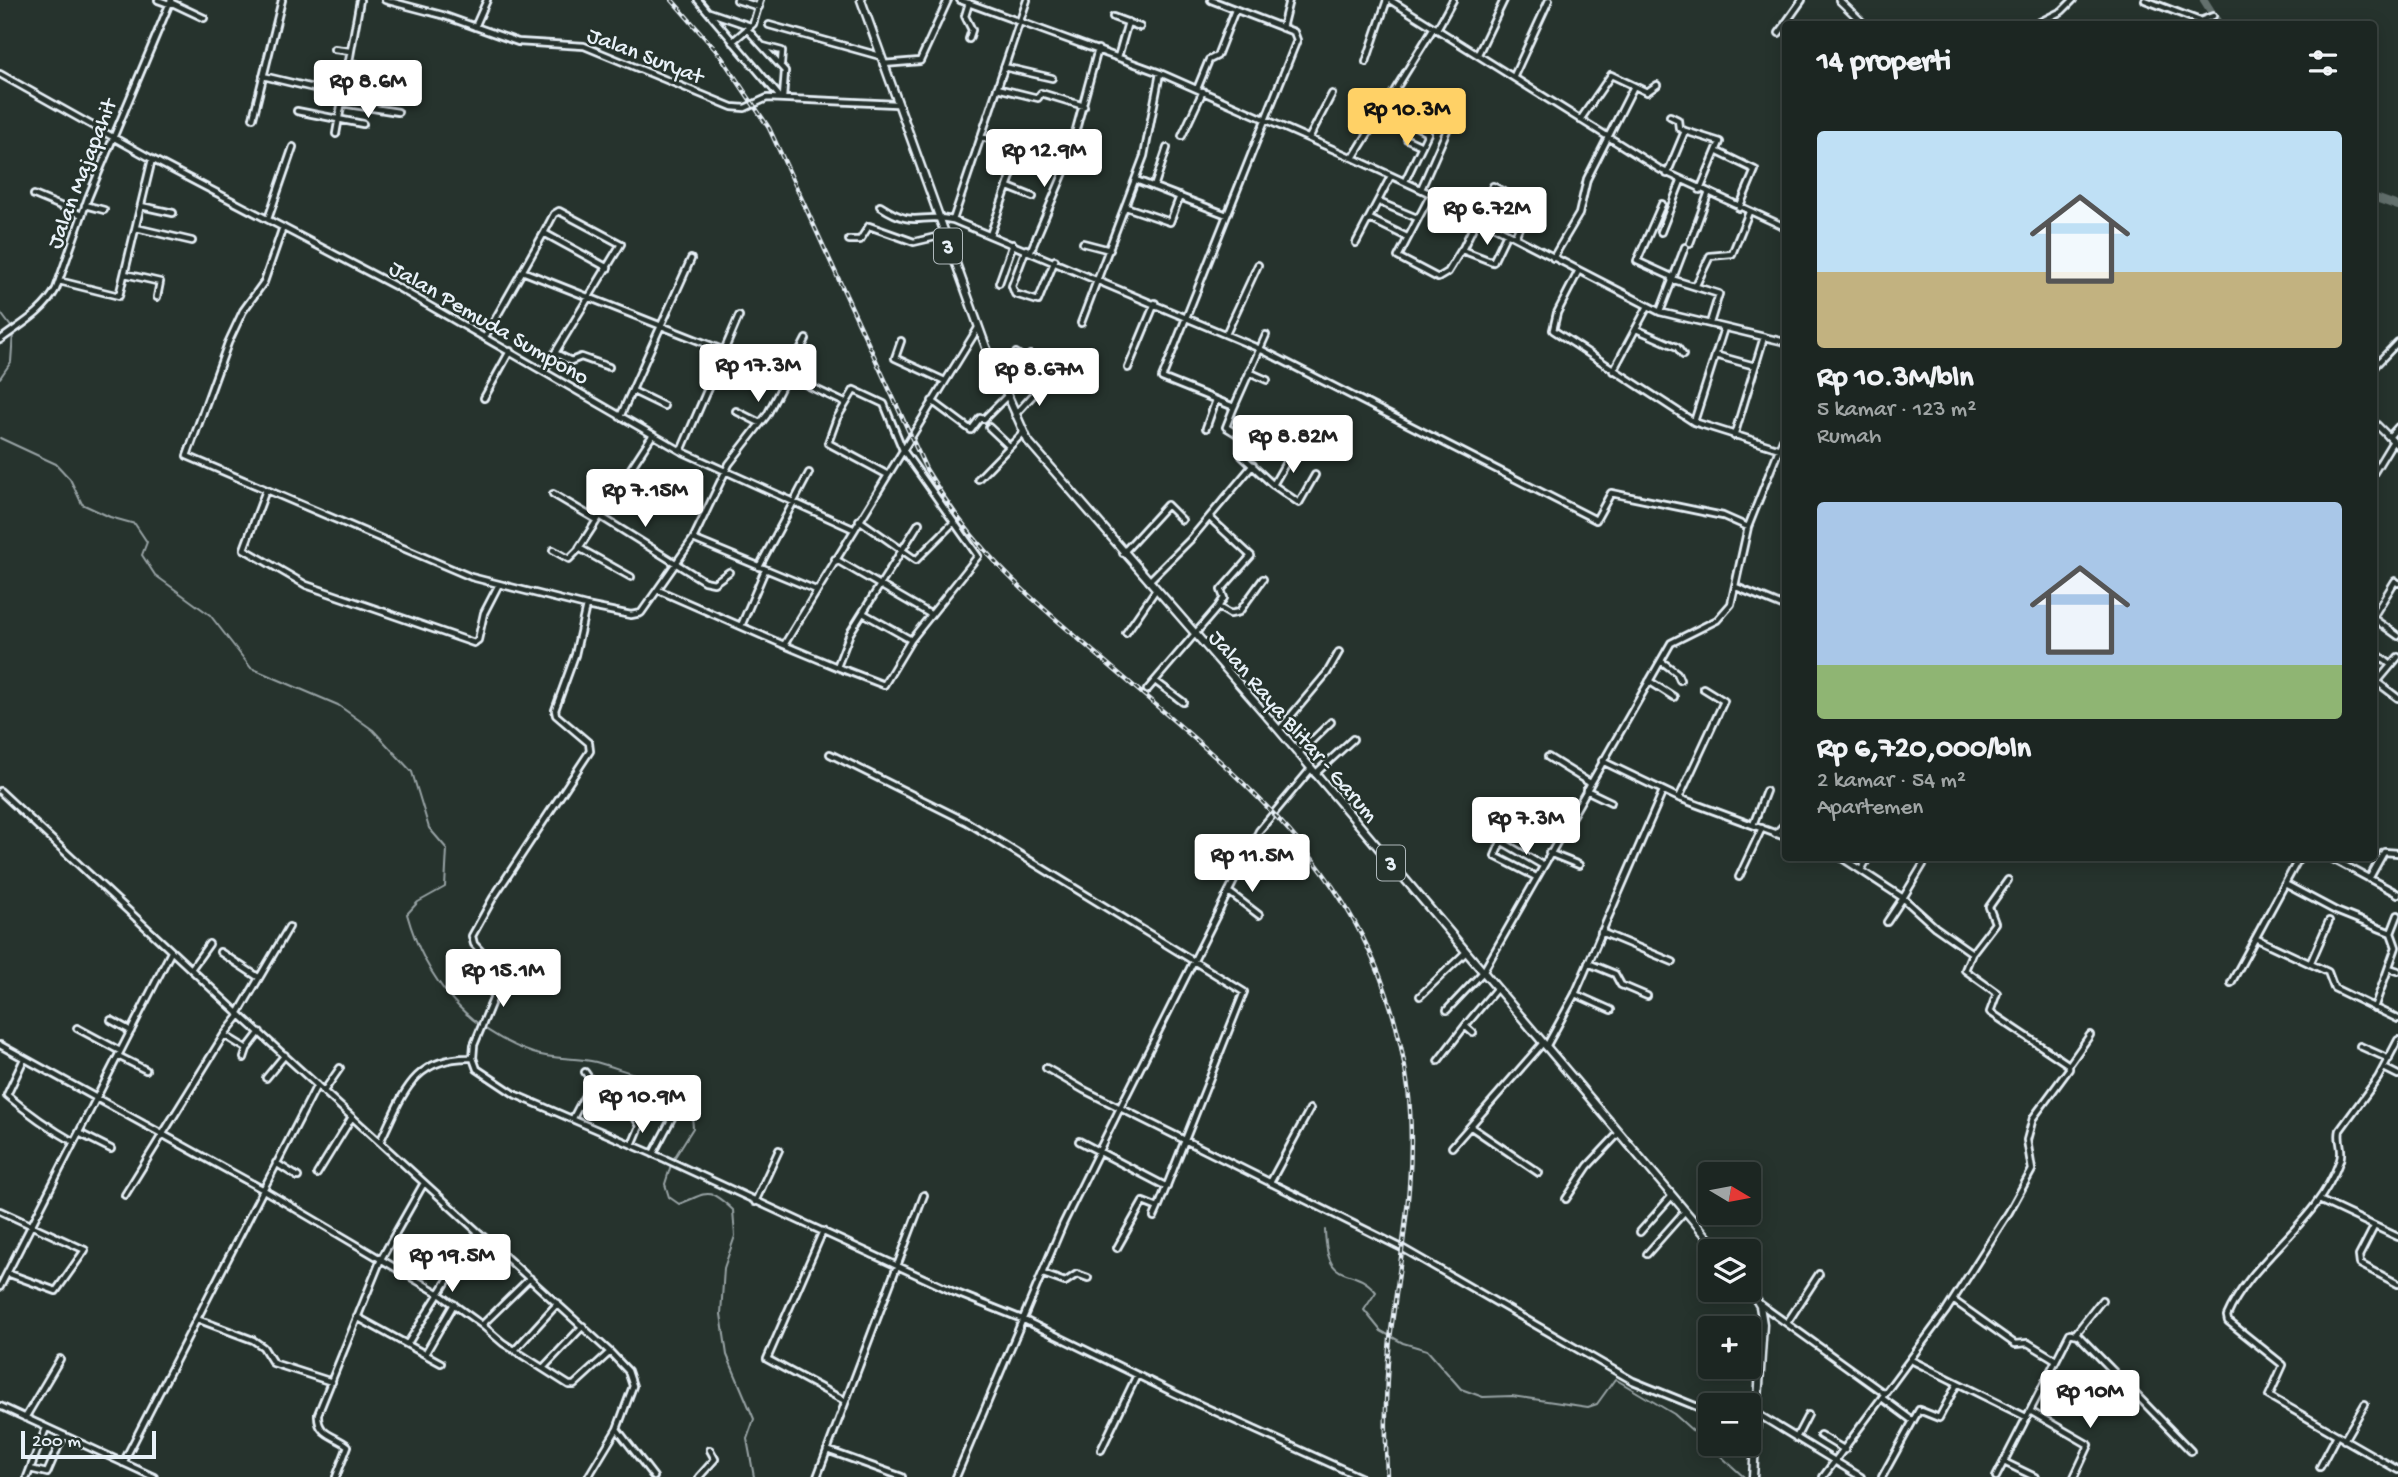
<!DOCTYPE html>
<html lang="id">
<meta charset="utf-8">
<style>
body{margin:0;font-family:"Gochi Hand",sans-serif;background:#252e2a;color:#f1f3f6;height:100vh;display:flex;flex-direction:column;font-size:26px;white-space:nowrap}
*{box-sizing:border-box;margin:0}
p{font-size:23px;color:#a0a5a5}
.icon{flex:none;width:38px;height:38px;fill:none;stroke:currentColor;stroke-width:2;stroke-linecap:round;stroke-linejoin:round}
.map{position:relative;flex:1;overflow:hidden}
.sheet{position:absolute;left:1782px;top:21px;width:595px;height:840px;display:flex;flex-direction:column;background:#1c2622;border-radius:7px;box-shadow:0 4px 18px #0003,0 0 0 2px #3a4340}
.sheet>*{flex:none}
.needle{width:46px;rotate:100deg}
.fabs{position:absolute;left:1698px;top:1162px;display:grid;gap:14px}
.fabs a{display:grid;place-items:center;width:63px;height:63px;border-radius:7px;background:#1c2622;box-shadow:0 4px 18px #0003,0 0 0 2px #3a4340;font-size:35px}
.scale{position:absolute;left:21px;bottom:18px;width:135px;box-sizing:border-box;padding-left:7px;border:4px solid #e8f1f8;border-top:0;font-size:19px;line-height:24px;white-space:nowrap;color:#e8f1f8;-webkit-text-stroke:5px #26332d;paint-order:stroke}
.price{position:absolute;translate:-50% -60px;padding:0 16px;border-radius:7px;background:#fff;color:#222;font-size:23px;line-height:46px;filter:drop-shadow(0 2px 4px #0008)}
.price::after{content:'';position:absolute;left:50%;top:42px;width:21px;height:16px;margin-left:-10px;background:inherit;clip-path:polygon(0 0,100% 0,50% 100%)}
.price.on{background:#ffd166;color:#111}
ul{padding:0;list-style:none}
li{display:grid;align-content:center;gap:14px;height:371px;padding:0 35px}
li span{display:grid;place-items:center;height:217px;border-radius:7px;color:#555}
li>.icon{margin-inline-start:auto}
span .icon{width:126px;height:126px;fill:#fffc;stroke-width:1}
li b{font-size:30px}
h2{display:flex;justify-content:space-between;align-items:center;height:84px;padding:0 35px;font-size:30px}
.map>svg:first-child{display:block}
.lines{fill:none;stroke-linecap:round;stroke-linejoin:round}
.stream{stroke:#98a3a5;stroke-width:2}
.river{stroke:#636f6d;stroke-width:8}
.minor-casing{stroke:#e8f1f8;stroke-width:10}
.major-casing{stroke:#e8f1f8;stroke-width:10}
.highway-casing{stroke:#e8f1f8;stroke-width:11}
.minor{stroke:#26332d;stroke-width:4.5}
.major{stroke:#26332d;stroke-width:5}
.highway{stroke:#26332d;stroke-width:6}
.rail-casing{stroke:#e8f1f8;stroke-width:4.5}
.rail{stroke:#26332d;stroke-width:2;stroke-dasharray:5;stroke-linecap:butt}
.labels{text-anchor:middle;stroke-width:5;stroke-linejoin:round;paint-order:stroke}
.shield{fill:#26332d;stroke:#aeb8bb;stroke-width:2}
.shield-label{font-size:21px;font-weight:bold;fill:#e8f1f8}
.street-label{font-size:23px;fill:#e8f1f8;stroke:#26332d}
</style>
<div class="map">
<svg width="2398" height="1477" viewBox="0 0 2398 1477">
<rect width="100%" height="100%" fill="#26332d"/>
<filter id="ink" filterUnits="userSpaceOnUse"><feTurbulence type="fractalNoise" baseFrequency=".0143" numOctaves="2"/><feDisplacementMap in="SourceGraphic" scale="14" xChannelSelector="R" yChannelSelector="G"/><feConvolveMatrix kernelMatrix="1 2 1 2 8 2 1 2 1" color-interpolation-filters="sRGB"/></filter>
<g filter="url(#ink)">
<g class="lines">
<path class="stream" d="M 0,312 L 12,328
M 0,378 L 11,362 L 13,333
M 0,438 L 56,464 L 70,479 L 82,504 L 110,517 L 135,524 L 147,542 L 142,555 L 155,575 L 210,615 L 251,668 L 338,705 L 373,730 L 412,772 L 429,828 L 447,849 L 445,887 L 418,902 L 407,914 C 425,979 467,1030 533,1053 C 553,1060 576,1057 596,1062 C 626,1070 658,1086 689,1079 L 693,1128 L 673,1160
M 671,1165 L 665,1184 L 669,1197 L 679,1204 C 709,1193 707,1186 733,1210 L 735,1236 L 724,1268 L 721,1314 L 727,1355 L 754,1419 L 747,1439 L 754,1477
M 1325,1230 C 1327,1290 1351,1262 1376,1292 L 1364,1310 L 1381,1331 L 1403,1343 L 1427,1350 L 1461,1389 L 1483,1397 L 1512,1396 L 1588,1407 L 1597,1404 L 1615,1379 L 1674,1414 L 1744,1477"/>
<path class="river" d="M 2204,0 L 2219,24
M 2373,197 L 2398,206"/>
<defs>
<path id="minor" d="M 158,0 L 169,4
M 385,0 L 442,15 L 518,42 L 584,46 L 732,107 L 745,108 L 767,98 L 896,104
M 698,0 L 780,97
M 737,0 L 759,7
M 960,0 L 1160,73 L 1353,158 L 1431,194 L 1660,312 L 1785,342
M 1211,0 L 1294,32 L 1297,40 L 1162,378 L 1234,407 L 1266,335
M 1390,0 L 1661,170 L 1785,227
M 2145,0 L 2200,21 L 2213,16
M 170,2 L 204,18
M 969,3 L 965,16 L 972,30 L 969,39
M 709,12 L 750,26
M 1113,17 L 1140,27
M 1785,24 L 1802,0
M 2036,24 L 2062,11 L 2073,0
M 769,25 L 880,56
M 475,27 L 487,0
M 1282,28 L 1289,0
M 747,29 L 785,71 L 783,98
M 1437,29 L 1453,0
M 1779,33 L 1785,25
M 732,42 L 753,24 L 760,0
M 763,46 L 782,51 L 781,64
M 334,49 L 350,51
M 1478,54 L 1504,0
M 1118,57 L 1128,22
M 348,62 L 413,79
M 1366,62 L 1387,0
M 883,64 L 920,61 L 948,0
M 1004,67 L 1052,78
M 0,74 L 152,159 L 395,286 L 681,451 L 853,529
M 263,76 L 343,95
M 1514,76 L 1549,0
M 997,88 L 1038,98 L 1041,93 L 1084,106
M 1197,89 L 1209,60 L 1217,56 L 1235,10
M 342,103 L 398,112
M 297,111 L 363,124
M 1670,116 L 1678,120 L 1679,128 L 1685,131
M 253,118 L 282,0
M 1401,118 L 1428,133 L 1405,181
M 1580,120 L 1611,75 L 1647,92 L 1657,85
M 336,134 L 360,0
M 1182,136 L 1203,91
M 980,137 L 1023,147
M 1309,138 L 1332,94
M 1407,139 L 1422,146
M 1718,152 L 1755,170 L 1739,208
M 1353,158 L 1434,27
M 1667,174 L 1685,131 L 1720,142 L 1700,190
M 1136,180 L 1227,215
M 1008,187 L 1033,197
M 1154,187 L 1167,148
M 1421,189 L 1447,130
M 1431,194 L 1398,257 L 1438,278 L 1448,272 L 1462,249
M 34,195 L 82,215
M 1379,202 L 1417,218
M 1662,204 L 1637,261 L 1672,277
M 85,205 L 104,210
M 141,206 L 173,213
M 880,206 C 917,230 918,212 953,220 L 1260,349 L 1596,520 L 1611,493 L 1723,516 L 1748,527
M 1126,207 L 1170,222 L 1180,196
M 268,219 L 293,147
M 1370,219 L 1407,237
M 953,220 L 1027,0
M 283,227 L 264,282 L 243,311 L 228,343 L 187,456 L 471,577 L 586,606 L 575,655 L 555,710 L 556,715 L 589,743 L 590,751 L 493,898 L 472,936 L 474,944 L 497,969 L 492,986 L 495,994 L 474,1045 L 473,1058 L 477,1069 L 516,1095 L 665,1159 L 954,1292 L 1022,1319 L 1176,1394 L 1360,1477
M 136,228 L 192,241
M 1661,232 L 1681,181
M 1507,233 L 1493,262 L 1462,250 L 1493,186 L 1525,204 L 1524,216 L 1515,237
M 990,235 L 1021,148 L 1068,162
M 849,240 L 860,240 L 869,226 L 914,242 L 944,235
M 1083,243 L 1110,250
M 1356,243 L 1391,176
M 1690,243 L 1708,194
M 1026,249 L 1012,286 L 1015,294 L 1038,301 L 1055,260
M 1031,250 L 1065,170 L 1098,49
M 1553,258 L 1579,214 L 1587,179 L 1634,86
M 522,271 L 788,376 L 845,403
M 1578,272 L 1557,313 L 1553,330 L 1694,422 L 1780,449
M 125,274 L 160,282 L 157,297
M 1671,279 L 1719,294 L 1710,323
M 59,281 L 119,296 L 152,159
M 999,283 L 1013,244
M 1696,285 L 1710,256 L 1732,254 L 1749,212
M 1660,312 L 1685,247
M 1081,323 L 1144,156 L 1160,73
M 1636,329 L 1677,347 L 1683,355
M 1226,334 L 1258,265
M 485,337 L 544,233 L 608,268
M 0,340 C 21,324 43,313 56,289 L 88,198 L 171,0
M 901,341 L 895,358 L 945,381
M 555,353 L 571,361 L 581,357 L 609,367
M 1016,353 L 1026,360
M 1715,355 L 1755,366
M 1128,368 L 1155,303
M 2373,368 L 2398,342
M 544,371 L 621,244 L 559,211 L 554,214 L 544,233
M 1613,371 L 1648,306
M 1249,372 L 1267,380
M 1001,382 L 1012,375 L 1030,355
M 633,391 L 664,406
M 484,398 L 510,351
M 932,401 L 971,430 L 980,418 L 984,419 L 1006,397
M 1234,407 L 1226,427 L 1247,440 L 1242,456 L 1272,484 L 1299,503 L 1315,475
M 736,411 L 760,423
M 1015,415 L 1044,383
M 620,417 L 691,259
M 1694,422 L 1724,328
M 989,427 L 1009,446
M 1206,428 L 1216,400
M 1734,436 L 1764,337
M 2389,437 L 2398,427
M 681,451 L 739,316
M 2373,474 L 2393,441
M 978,479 L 1023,433
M 1273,485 L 1292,452
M 266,490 L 244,549 L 306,585 L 474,643 L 478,640 L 484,613 L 499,584
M 553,494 L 597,520
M 600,516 L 704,581 L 714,583 L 729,572
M 1210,518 L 1251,556 L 1221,590 L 1224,598 L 1218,607
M 859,520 L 916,560 L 953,523
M 919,523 L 850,633 L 837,667 L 784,645 L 978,328
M 693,539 L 816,590
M 553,550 L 569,559 L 579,549
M 1123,553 L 1167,505 L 1182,520
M 835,559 L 930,614
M 759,567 L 809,473
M 631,577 L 579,548 L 652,436
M 1149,581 L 1190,540 L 1253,465
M 1736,587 L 1785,607
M 658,590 L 784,645
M 586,606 L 631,615 L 641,613 L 693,539 L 729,464 L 767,415 L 806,339
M 863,613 L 911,640
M 2373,617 L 2395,581 L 2398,583
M 2373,618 L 2398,636
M 741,626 L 765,570
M 1126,633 L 1155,591
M 2373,651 L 2391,665
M 1661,661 L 1677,673 L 1680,680
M 837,667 L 884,685 L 911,640 L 978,556 L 903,450 L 884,404 L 854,390 L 837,418 L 828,443 L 888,475
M 2373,679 L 2398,698
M 1155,681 L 1183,702
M 1649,681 L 1674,697
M 2377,682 L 2398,657
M 1147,690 L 1218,607 L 1230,614 L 1239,612 L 1263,579
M 1279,730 L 1327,673 L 1339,652
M 830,754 L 967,822 L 1244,992 L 1158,1208 L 1143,1202 L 1117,1248
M 1298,754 L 1331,722
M 1548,757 L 1590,783
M 1602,761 L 1679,798 L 1785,837
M 1315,774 L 1353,739
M 1586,790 L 1611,802
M 0,791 L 240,1015 L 610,1352 L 628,1371 L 633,1386 L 617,1429
M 1679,798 L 1724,701 L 1703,688
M 1753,825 L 1766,791
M 1524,830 L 1505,819 L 1494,837 L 1542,865
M 1775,834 L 1785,824
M 1501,842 L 1495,856 L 1536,877
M 1549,853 L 1579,865
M 1842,858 L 1903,898 L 1887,922
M 1927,858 L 1903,898 L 1935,927 L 1972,953
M 2331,858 L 2398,894
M 1861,870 L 1868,858
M 1739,877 L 1762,828
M 2369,879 L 2384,852 L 2398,853
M 2285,884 L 2336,911 L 2391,933
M 1229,892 L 1259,915
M 1601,932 L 1673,962
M 2257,939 L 2328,972 L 2334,988 L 2398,1019
M 220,952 L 258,977
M 1588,963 L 1615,974 L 1621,985 L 1647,996
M 2310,964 L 2329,921
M 2389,968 L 2398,971
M 191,969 L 209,944
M 2231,983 L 2299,858
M 1575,994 L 1611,1010
M 1420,996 L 1466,952
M 2374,1008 L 2396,947 L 2391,933 L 2398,915
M 1447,1010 L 1483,972 L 1671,643 L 1717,620 L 1731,604 L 1748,527 L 1785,434
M 238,1014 L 289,927
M 111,1020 L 131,1031
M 77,1028 L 120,1051
M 1473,1033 L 1465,1026 L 1496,989
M 224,1035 L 247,1049 L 260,1032
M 2398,1040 L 2378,1078 L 2340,1130 C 2337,1141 2344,1148 2340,1160 C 2317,1225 2251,1259 2227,1316 L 2228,1321 L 2283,1365 L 2269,1396 L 2398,1470
M 0,1045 L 262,1189 L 438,1293 L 482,1325 L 530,1278
M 2360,1046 L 2389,1059
M 1546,1047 L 1575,994 L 1663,791
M 118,1056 L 146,1070
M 244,1058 L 247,1049
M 24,1059 L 7,1095 C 28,1113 49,1128 74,1142
M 1438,1061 L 1465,1026
M 2069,1065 L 2090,1035
M 1046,1068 L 1084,1090 L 1402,1248 L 1633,1381 L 1710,1412
M 2384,1068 L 2398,1075
M 266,1078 L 285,1055
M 324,1091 L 340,1068
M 573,1118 L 592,1082 L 585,1072
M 1471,1127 L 1539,1173
M 79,1133 L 111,1149
M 1079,1141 L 1167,1187
M 380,1142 C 403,1095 412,1056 473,1058
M 632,1145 L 640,1126 L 635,1117 L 640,1108
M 1452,1147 L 1542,1044
M 653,1154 L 681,1101
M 276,1163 L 298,1177
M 317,1174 L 352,1117
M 1271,1181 L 1310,1109
M 125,1195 L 224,1035 L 240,1015
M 1566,1199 L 1588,1166 L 1618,1134
M 2319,1200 L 2398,1237
M 755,1202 L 779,1150
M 0,1211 L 85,1250 L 56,1291 L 7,1273
M 1154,1217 L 1158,1208
M 2374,1227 L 2359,1256 L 2360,1264 L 2398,1284
M 823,1231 L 767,1359 L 845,1401
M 1640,1232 L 1671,1197
M 392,1240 L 430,1262
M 1647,1254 L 1685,1211
M 1043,1274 L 1065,1282 L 1077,1274 L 1088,1278
M 0,1287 L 171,952
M 1953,1300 L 2015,1344 L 2028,1343 L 2056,1360
M 1760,1304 L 1885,1394
M 357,1317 L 441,1363
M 197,1319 L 253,1340 L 263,1347 L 273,1363 L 332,1382
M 1787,1323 L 1819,1274
M 482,1325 L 503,1343 L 569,1385 L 574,1385 L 610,1352
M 2076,1333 L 2102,1300
M 408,1343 L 478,1232
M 515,1350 L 558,1303
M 425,1354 L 454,1304
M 1911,1360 L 2026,1417
M 543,1368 L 583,1326
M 1882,1398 L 1913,1421
M 0,1406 L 154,1477
M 2030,1411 L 2089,1445 L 2074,1477
M 1756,1413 L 1861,1477
M 25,1418 L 60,1359
M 1748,1423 L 1757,1425
M 1820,1435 L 1845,1450
M 1796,1438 L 1808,1415
M 2344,1440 L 2365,1404
M 827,1450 L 902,1477
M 1101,1450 L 1137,1375
M 2004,1462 L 2035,1477
M 123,1463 L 317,1085
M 2320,1467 L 2337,1435
M 30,1469 L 47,1473 L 63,1436
M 27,1477 L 46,1428
M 336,1477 L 348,1446 C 335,1435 317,1436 318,1414 L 381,1259 L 424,1183
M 588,1477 L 617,1429 L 654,1477
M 699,1477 L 715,1459 L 710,1450
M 817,1477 L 924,1195
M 956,1477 L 1063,1224 L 1120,1108 L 1259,831 L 1310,770
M 1823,1477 L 1946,1311 L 2009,1212 L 2032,1170 L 2027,1140 L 2033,1118 L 2069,1069 L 2069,1065 L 1990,1012 L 1997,993 L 1965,970 L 1972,953 L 1995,923 L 1989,907 L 2008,880
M 1882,1477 L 1919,1410 L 1939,1418 L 1957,1384
M 1996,1477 L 2070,1333 L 2078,1335 L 2191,1451"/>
<path id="major" d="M 1839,0 L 1864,24
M 2373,421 L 2398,446"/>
<path id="highway" d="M 861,0 L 986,347 L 1028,441 L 1279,730 L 1719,1251
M 1748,1286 L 1760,1306 L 1763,1324 L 1753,1477"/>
</defs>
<use href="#minor" class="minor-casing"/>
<use href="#major" class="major-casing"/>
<use href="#highway" class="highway-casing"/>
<use href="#minor" class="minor"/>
<use href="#major" class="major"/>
<use href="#highway" class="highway"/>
<defs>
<path id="rail" d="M 672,0 L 720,55 L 769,128 L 926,469 C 975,552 1024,592 1095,653 C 1244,782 1381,878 1408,1088 C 1418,1172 1400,1257 1390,1339 C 1385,1385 1385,1431 1387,1477"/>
</defs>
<use href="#rail" class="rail-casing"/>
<use href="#rail" class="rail"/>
</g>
</g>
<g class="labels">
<g class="shield">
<rect x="934" y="228.5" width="28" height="35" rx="5"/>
<rect x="1377" y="845.5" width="28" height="35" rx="5"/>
</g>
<g class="shield-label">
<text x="948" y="253">3</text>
<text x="1391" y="870">3</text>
</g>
<g class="street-label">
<text transform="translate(646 54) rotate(21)" y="8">Jalan Suryat</text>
<text transform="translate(80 173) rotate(-69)" y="8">Jalan Majapahit</text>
<text transform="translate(490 321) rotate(30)" y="8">Jalan Pemuda Sumpono</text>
<text transform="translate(1295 725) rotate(49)" y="8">Jalan Raya Blitar - Garum</text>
</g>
</g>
</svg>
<div class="fabs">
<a><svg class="needle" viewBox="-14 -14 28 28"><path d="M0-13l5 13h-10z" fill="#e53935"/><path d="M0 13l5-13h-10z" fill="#a0a5a5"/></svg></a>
<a><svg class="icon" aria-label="layers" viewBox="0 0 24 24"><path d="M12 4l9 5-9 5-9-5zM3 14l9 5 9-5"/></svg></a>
<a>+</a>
<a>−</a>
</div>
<div class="scale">200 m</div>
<b class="price" style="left:368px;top:120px">Rp 8.6M</b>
<b class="price on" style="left:1407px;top:148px">Rp 10.3M</b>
<b class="price" style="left:1044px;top:189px">Rp 12.9M</b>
<b class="price" style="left:1487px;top:247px">Rp 6.72M</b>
<b class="price" style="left:758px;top:404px">Rp 17.3M</b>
<b class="price" style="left:1039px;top:408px">Rp 8.67M</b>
<b class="price" style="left:1293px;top:475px">Rp 8.82M</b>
<b class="price" style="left:645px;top:529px">Rp 7.15M</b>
<b class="price" style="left:1526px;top:857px">Rp 7.3M</b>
<b class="price" style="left:1252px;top:894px">Rp 11.5M</b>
<b class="price" style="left:503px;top:1009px">Rp 15.1M</b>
<b class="price" style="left:642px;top:1135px">Rp 10.9M</b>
<b class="price" style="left:452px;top:1294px">Rp 19.5M</b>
<b class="price" style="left:2090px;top:1430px">Rp 10M</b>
<section class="sheet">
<h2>14 properti<svg class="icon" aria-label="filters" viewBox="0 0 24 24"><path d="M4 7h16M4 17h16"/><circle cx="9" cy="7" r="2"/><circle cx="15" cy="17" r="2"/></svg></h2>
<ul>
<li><span style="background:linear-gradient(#bfe0f5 65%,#c2b280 0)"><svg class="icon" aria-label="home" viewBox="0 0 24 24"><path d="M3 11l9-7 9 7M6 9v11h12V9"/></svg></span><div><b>Rp 10.3M/bln</b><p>5 kamar · 123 m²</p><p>Rumah</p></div></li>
<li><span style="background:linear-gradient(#a9c7e8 75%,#8fb573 0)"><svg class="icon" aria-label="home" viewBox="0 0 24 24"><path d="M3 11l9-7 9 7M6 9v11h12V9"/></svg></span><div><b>Rp 6,720,000/bln</b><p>2 kamar · 54 m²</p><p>Apartemen</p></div></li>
</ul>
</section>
</div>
